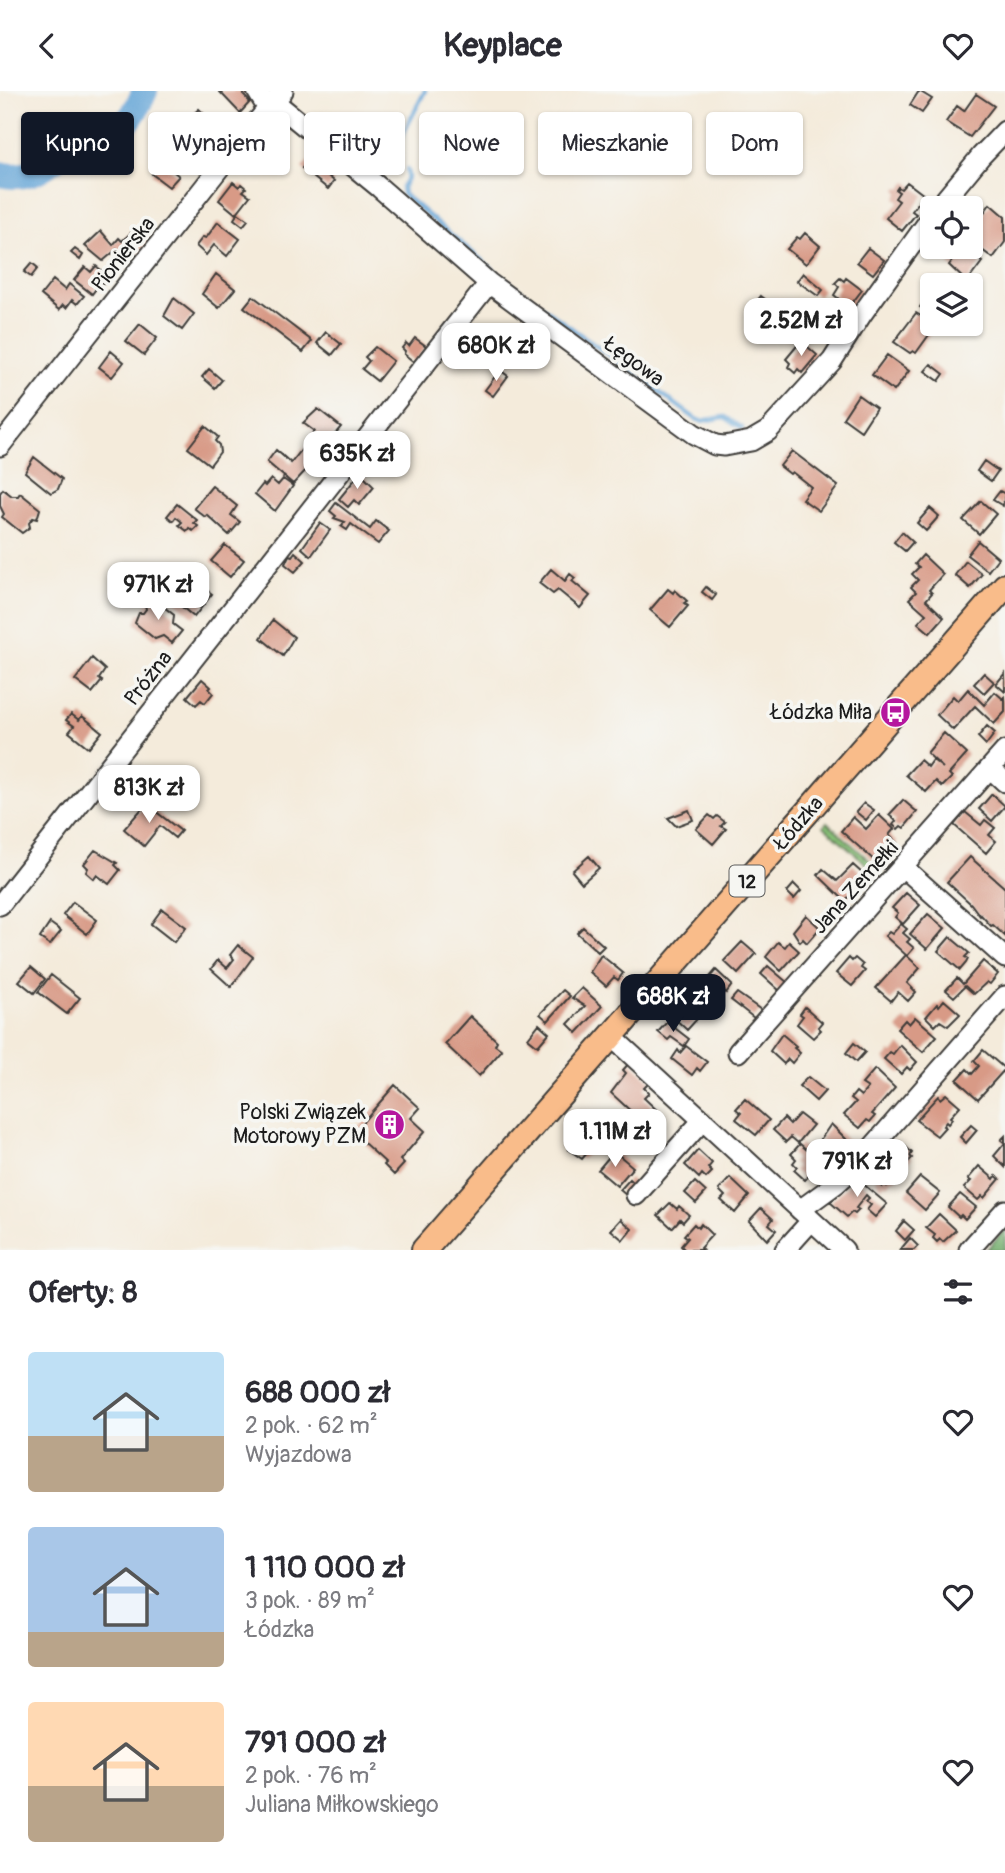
<!DOCTYPE html>
<html lang="pl">
<meta charset="utf-8">
<style>
body{margin:0;font-family:Pangolin,sans-serif;background:#f2f2f3;color:#2b2b33;height:100vh;display:flex;flex-direction:column;font-size:26px;white-space:nowrap}
*{box-sizing:border-box;margin:0}
p{font-size:23px;color:#7c7c81}
.icon{flex:none;width:38px;height:38px;fill:none;stroke:currentColor;stroke-width:2;stroke-linecap:round;stroke-linejoin:round}
.map{position:relative;height:1159px;overflow:hidden}
.sheet{display:flex;flex-direction:column;background:#fff;flex:1}
.sheet>*{flex:none}
.hud{position:absolute;left:21px;top:21px;width:964px;height:63px;display:flex;gap:14px}
.tools{position:absolute;left:920px;top:105px;display:grid;gap:14px}
.tools a{display:grid;place-items:center;width:63px;height:63px;border-radius:7px;background:#fff;box-shadow:0 2px 5px #0004;font-size:35px}
.price{position:absolute;translate:-50% -60px;padding:0 16px;border-radius:14px;background:#fff;color:#222;font-size:23px;line-height:46px;filter:drop-shadow(0 2px 4px #0008)}
.price::after{content:'';position:absolute;left:50%;top:42px;width:21px;height:16px;margin-left:-10px;background:inherit;clip-path:polygon(0 0,100% 0,50% 100%)}
.price.selected{background:#111827;color:#fff}
ul{padding:0;list-style:none}
li{display:flex;align-items:center;gap:21px;height:175px;padding:0 28px}
li span{display:grid;place-items:center;flex:none;width:196px;height:140px;border-radius:7px;color:#555}
li>.icon{margin-inline-start:auto}
span .icon{width:84px;height:84px;fill:#fffc;stroke-width:1}
li b{font-size:30px}
h2{display:flex;justify-content:space-between;align-items:center;height:84px;padding:0 28px;font-size:30px}
.pill{padding:0 24px;border-radius:7px;background:#fff;box-shadow:0 2px 5px #0004;font-size:24px;line-height:63px}
.pill.selected{background:#111827;color:#fff}
header{display:flex;justify-content:space-between;align-items:center;height:91px;padding:0 28px;background:#fff;font-size:32px;font-weight:700}
.map>svg:first-child{display:block}
.green{fill:#8ec97d;stroke:#55724c;stroke-width:2}
.forest{fill:#72ad6c;stroke:#476444;stroke-width:2}
.lines{fill:none;stroke-linecap:round;stroke-linejoin:round}
.stream{stroke:#63a4d7;stroke-width:4.5}
.river{stroke:#63a4d7;stroke-width:26}
.building{fill:#d89a86}
.minor-casing{stroke:#3c3b39;stroke-width:23}
.major-casing{stroke:#3c3b39;stroke-width:28}
.minor{stroke:#fff;stroke-width:19}
.major{stroke:#f9bc8a;stroke-width:24}
.labels{text-anchor:middle;stroke-width:7;stroke-linejoin:round;paint-order:stroke}
.shield{fill:#f6f6f2;stroke:#5d5d5c;stroke-width:2}
.shield-label{font-size:19px;font-weight:bold;fill:#1c1c1c}
.street-label{font-size:21px;fill:#1c1c1c;stroke:#f6f6f2}
.poi-label{font-size:21px;fill:#1c1c1c;stroke:#f6f6f2;text-anchor:end}
</style>
<header><svg class="icon" aria-label="back" viewBox="0 0 24 24"><path d="M15 5l-7 7 7 7"/></svg>Keyplace<svg class="icon" aria-label="heart" viewBox="0 0 24 24"><path d="M12 20l-8-8c-3-5 5-10 8-4 3-6 11-1 8 4z"/></svg></header>
<div class="map">
<svg width="1005" height="1159" viewBox="0 0 1005 1159">
<rect width="100%" height="100%" fill="#f6f6f2"/>
<filter id="ink" filterUnits="userSpaceOnUse"><feTurbulence type="fractalNoise" baseFrequency=".0143" numOctaves="2"/><feDisplacementMap in="SourceGraphic" scale="14" xChannelSelector="R" yChannelSelector="G"/><feConvolveMatrix kernelMatrix="1 2 1 2 8 2 1 2 1" color-interpolation-filters="sRGB"/></filter>
<filter id="wash" filterUnits="userSpaceOnUse"><feTurbulence type="fractalNoise" baseFrequency=".00686" numOctaves="4" result="noise"/><feDisplacementMap in="SourceGraphic" scale="28" xChannelSelector="R" yChannelSelector="G"/><feGaussianBlur stdDeviation="1.57" result="paint"/><feColorMatrix in="noise" values="0 0 0 0 0 0 0 0 0 0 0 0 0 0 0 0 0 1.4 0 .05"/><feComposite in="paint" operator="in"/></filter>
<g filter="url(#wash)">
<rect width="100%" height="100%" fill="#f4ebdb"/>
<path class="green" d="M 827,731 L 882,781 L 879,784 L 824,735 Z"/>
<path class="forest" d="M 1005,1138 L 1005,1159 L 986,1159 Z"/>
<g class="lines">
<path class="stream" d="M 395,68 L 395,59 L 425,0
M 407,79 L 408,86 L 402,96 L 403,103 L 500,185 L 696,328 L 701,330 L 725,326 L 742,337"/>
<path class="river" d="M 0,83 C 35,92 52,68 79,51 C 90,45 105,46 116,40 C 131,31 138,15 145,0"/>
</g>
<g id="blocks">
<path class="building" d="M 219,0 L 247,0 L 243,4 L 250,11 L 240,22 Z
M 919,0 L 932,8 L 922,22 L 910,14 Z
M 976,3 L 994,15 L 970,46 L 946,31 L 957,15 L 964,20 Z
M 199,18 L 219,38 L 212,45 L 213,47 L 200,57 L 179,36 Z
M 308,70 L 326,84 L 327,81 L 331,84 L 329,86 L 334,90 L 328,98 L 302,77 Z
M 162,71 L 179,85 L 169,96 L 152,83 Z
M 233,91 L 239,96 L 241,93 L 246,97 L 243,100 L 250,105 L 236,123 L 219,109 Z
M 907,91 L 924,104 L 912,120 L 916,123 L 902,140 L 886,127 L 899,110 L 895,107 L 899,101 L 896,99 L 898,96 L 901,98 Z
M 990,113 L 1005,126 L 1005,151 L 993,167 L 971,151 L 971,140 Z
M 238,122 L 248,129 L 243,135 L 234,128 Z
M 218,131 L 240,148 L 227,165 L 214,154 L 206,164 L 196,155 L 203,146 L 206,147 Z
M 134,139 L 150,148 L 138,164 L 131,159 L 126,165 L 117,158 L 103,170 L 85,155 L 101,140 L 113,154 L 119,147 L 122,150 Z
M 805,142 L 820,155 L 806,173 L 787,158 L 797,146 L 800,148 Z
M 962,156 L 982,171 L 967,191 L 949,174 Z
M 868,157 L 884,169 L 873,183 L 857,171 Z
M 75,158 L 83,164 L 80,169 L 71,162 Z
M 32,172 L 38,177 L 31,186 L 24,181 Z
M 96,175 L 110,186 L 104,193 L 101,191 L 92,203 L 74,189 L 85,176 L 91,181 Z
M 803,182 L 823,199 L 818,205 L 797,190 Z
M 216,183 L 235,198 L 219,217 L 202,203 Z
M 840,187 L 844,190 L 846,187 L 862,199 L 849,216 L 834,204 L 839,196 L 835,192 Z
M 53,189 L 65,199 L 69,193 L 84,205 L 77,213 L 72,209 L 66,217 L 63,214 L 59,219 L 41,204 Z
M 933,198 L 933,223 L 932,225 L 920,216 Z
M 253,205 L 312,250 L 303,261 L 244,216 Z
M 761,205 L 778,218 L 769,230 L 754,221 L 752,216 Z
M 174,207 L 194,223 L 182,239 L 164,225 Z
M 826,211 L 844,222 L 829,246 L 817,238 L 819,234 L 813,231 Z
M 916,222 L 936,234 L 916,262 L 913,260 L 910,262 L 894,251 Z
M 140,233 L 157,247 L 144,264 L 126,250 Z
M 326,241 L 341,253 L 332,264 L 317,252 Z
M 415,247 L 426,255 L 414,271 L 404,263 L 405,260 L 402,257 L 406,252 L 409,255 Z
M 492,249 L 509,263 L 500,275 L 496,272 L 499,266 L 487,255 Z
M 801,250 L 817,264 L 802,282 L 798,278 L 795,282 L 788,276 L 790,272 L 786,268 Z
M 375,256 L 393,270 L 377,290 L 362,278 L 369,270 L 365,266 Z
M 111,260 L 124,271 L 112,286 L 99,276 Z
M 887,264 L 909,280 L 894,300 L 872,284 Z
M 931,273 L 944,283 L 939,290 L 925,280 Z
M 209,278 L 222,289 L 215,297 L 202,286 Z
M 500,279 L 508,285 L 493,305 L 485,299 Z
M 858,304 L 876,317 L 861,340 L 843,327 Z
M 318,318 L 341,336 L 324,356 L 311,345 L 314,340 L 303,332 Z
M 205,335 L 218,346 L 215,350 L 219,354 L 220,361 L 210,374 L 188,357 Z
M 303,357 L 318,371 L 311,380 L 307,378 L 293,393 L 267,371 L 276,359 L 291,372 Z
M 792,360 L 838,395 L 819,420 L 802,408 L 811,396 L 792,381 L 790,383 L 780,375 Z
M 34,366 L 62,388 L 58,398 L 51,402 L 25,381 Z
M 984,370 L 998,380 L 991,390 L 977,380 Z
M 360,382 L 374,396 L 359,414 L 354,409 L 348,416 L 339,408 Z
M 271,388 L 278,394 L 283,388 L 293,395 L 275,420 L 255,403 L 263,393 L 265,395 Z
M 212,395 L 237,415 L 231,424 L 240,431 L 229,444 L 207,424 L 205,426 L 194,417 Z
M 3,398 L 12,405 L 18,405 L 20,402 L 40,418 L 37,428 L 33,427 L 29,432 L 30,436 L 22,442 L 2,426 L 4,423 L 0,415 L 0,402 Z
M 1000,400 L 1005,403 L 1003,415 L 993,409 Z
M 981,410 L 996,423 L 979,443 L 963,429 Z
M 336,412 L 370,438 L 376,430 L 389,440 L 378,453 L 351,433 L 347,439 L 341,435 L 345,431 L 334,427 L 336,425 L 330,420 Z
M 177,413 L 197,429 L 194,432 L 198,435 L 193,440 L 189,437 L 187,440 L 179,434 L 182,431 L 176,426 L 173,430 L 167,425 Z
M 930,417 L 939,425 L 926,440 L 917,432 Z
M 320,432 L 330,439 L 311,465 L 302,457 Z
M 902,441 L 913,451 L 905,460 L 894,451 Z
M 978,450 L 998,467 L 988,480 L 967,464 Z
M 225,454 L 244,469 L 230,486 L 211,470 Z
M 295,461 L 305,470 L 295,481 L 285,473 L 289,464 L 292,465 Z
M 923,464 L 943,483 L 929,499 L 932,502 L 926,509 L 944,526 L 930,542 L 918,532 L 926,523 L 909,508 L 916,501 L 911,496 L 918,489 L 912,483 L 919,476 L 915,473 Z
M 966,470 L 982,483 L 970,497 L 955,484 Z
M 551,478 L 565,490 L 570,483 L 575,487 L 572,490 L 590,505 L 580,517 L 558,499 L 553,503 L 539,492 Z
M 192,488 L 212,503 L 194,526 L 175,510 Z
M 706,496 L 716,504 L 712,509 L 702,501 Z
M 668,498 L 673,502 L 675,499 L 687,510 L 684,512 L 688,515 L 670,536 L 650,519 Z
M 154,508 L 174,524 L 173,533 L 182,540 L 172,552 L 163,545 L 155,548 L 135,532 L 139,522 L 143,522 L 146,518 L 145,514 Z
M 273,529 L 294,546 L 283,565 L 261,547 Z
M 92,567 L 105,579 L 99,588 L 102,590 L 92,602 L 75,589 Z
M 984,582 L 994,591 L 984,602 L 974,593 Z
M 1005,582 L 1005,601 L 996,593 Z
M 202,588 L 211,596 L 209,598 L 213,602 L 205,612 L 201,609 L 196,614 L 187,606 Z
M 968,598 L 984,614 L 995,601 L 1003,608 L 1005,605 L 1005,621 L 994,633 L 975,615 L 953,639 L 937,624 L 953,605 L 958,610 Z
M 71,623 L 79,629 L 82,625 L 102,641 L 89,657 L 69,641 L 74,635 L 66,629 Z
M 987,635 L 995,642 L 986,654 L 978,646 Z
M 944,642 L 967,663 L 949,683 L 952,686 L 942,696 L 936,690 L 926,701 L 906,684 L 920,669 L 928,676 L 933,669 L 943,677 L 927,662 Z
M 992,703 L 1005,715 L 992,730 L 979,718 Z
M 903,709 L 917,721 L 904,737 L 901,735 L 898,738 L 893,734 L 896,730 L 889,724 Z
M 864,712 L 874,719 L 866,729 L 856,721 Z
M 146,713 L 181,740 L 175,747 L 160,735 L 144,755 L 124,738 Z
M 689,719 L 693,729 L 676,735 L 668,727 Z
M 965,721 L 981,734 L 985,729 L 995,737 L 989,744 L 996,750 L 986,762 L 954,734 Z
M 709,724 L 714,728 L 717,725 L 725,731 L 721,735 L 726,738 L 713,753 L 696,738 Z
M 879,724 L 894,738 L 889,744 L 897,752 L 891,759 L 893,761 L 887,768 L 891,771 L 884,778 L 841,740 L 853,726 L 866,738 Z
M 95,759 L 117,772 L 115,774 L 120,779 L 109,793 L 97,784 L 94,788 L 86,781 L 88,777 L 84,773 Z
M 589,765 L 599,777 L 582,792 L 572,780 Z
M 970,766 L 1005,797 L 1005,845 L 993,834 L 991,835 L 981,824 L 980,825 L 971,813 L 947,791 Z
M 853,774 L 863,783 L 861,786 L 864,789 L 845,810 L 818,784 L 823,778 L 837,790 Z
M 794,793 L 801,800 L 794,808 L 787,801 Z
M 906,802 L 920,814 L 903,833 L 895,826 L 898,822 L 892,817 Z
M 73,811 L 97,829 L 87,843 L 63,824 Z
M 162,818 L 186,836 L 174,851 L 151,833 Z
M 928,823 L 945,837 L 927,858 L 910,843 Z
M 806,824 L 820,837 L 807,852 L 803,848 L 800,851 L 793,840 Z
M 50,832 L 61,840 L 50,854 L 40,847 Z
M 901,833 L 907,838 L 903,842 L 910,848 L 907,851 L 914,857 L 907,865 L 920,877 L 907,892 L 916,901 L 908,910 L 898,901 L 891,910 L 876,897 L 906,864 L 885,845 L 889,841 L 892,843 Z
M 583,836 L 604,855 L 598,861 L 577,842 Z
M 950,846 L 969,862 L 965,866 L 968,868 L 966,872 L 960,879 L 938,860 Z
M 742,851 L 756,863 L 738,883 L 724,870 Z
M 778,851 L 785,856 L 789,851 L 799,860 L 781,880 L 766,866 Z
M 238,854 L 253,866 L 231,896 L 211,878 L 218,869 L 227,877 L 234,868 L 230,864 Z
M 601,864 L 623,882 L 618,889 L 614,886 L 606,895 L 590,881 Z
M 849,867 L 852,870 L 855,867 L 863,874 L 861,877 L 865,880 L 852,895 L 836,882 Z
M 983,870 L 998,883 L 990,893 L 987,891 L 974,903 L 965,895 L 954,906 L 946,899 L 957,887 L 963,893 Z
M 768,875 L 788,892 L 780,900 L 761,883 Z
M 31,876 L 45,888 L 34,902 L 19,890 Z
M 716,879 L 732,894 L 726,902 L 723,899 L 712,913 L 698,900 Z
M 51,884 L 80,907 L 67,923 L 38,901 Z
M 582,897 L 602,915 L 577,942 L 568,933 L 585,915 L 572,907 Z
M 563,899 L 570,905 L 548,930 L 540,923 Z
M 737,902 L 761,919 L 754,927 L 731,909 Z
M 692,903 L 707,917 L 687,939 L 672,925 Z
M 944,909 L 960,923 L 948,935 L 940,930 L 935,935 L 926,926 L 937,913 L 939,915 Z
M 805,916 L 822,931 L 818,936 L 821,939 L 813,947 L 797,933 L 803,925 L 800,923 Z
M 470,925 L 497,950 L 495,954 L 502,959 L 479,985 L 445,953 Z
M 915,926 L 937,945 L 923,961 L 897,938 L 905,929 L 909,933 Z
M 667,931 L 689,948 L 684,955 L 671,946 L 668,949 L 658,941 Z
M 539,933 L 549,942 L 538,955 L 528,947 Z
M 782,943 L 796,955 L 794,957 L 800,962 L 792,972 L 788,968 L 784,973 L 770,960 Z
M 854,952 L 865,961 L 856,971 L 846,962 Z
M 900,954 L 917,971 L 910,979 L 907,976 L 901,983 L 884,968 L 890,961 L 893,963 Z
M 686,955 L 707,971 L 700,980 L 697,977 L 692,984 L 672,968 L 678,959 L 680,962 Z
M 983,959 L 1005,978 L 978,1008 L 957,989 L 967,978 L 972,983 L 979,975 L 974,970 Z
M 630,971 L 651,990 L 644,997 L 649,1002 L 644,1007 L 661,1023 L 648,1036 L 611,1002 L 626,982 L 623,979 Z
M 875,978 L 895,997 L 872,1023 L 875,1025 L 870,1031 L 867,1029 L 860,1037 L 844,1024 L 856,1011 L 851,1007 L 856,1001 L 861,1005 L 868,997 L 862,993 Z
M 808,986 L 825,1000 L 816,1010 L 799,995 Z
M 395,994 L 420,1017 L 411,1027 L 425,1040 L 400,1069 L 404,1073 L 394,1084 L 384,1074 L 386,1072 L 353,1042 Z
M 946,1003 L 960,1015 L 950,1026 L 952,1028 L 948,1033 L 946,1031 L 943,1035 L 945,1036 L 937,1045 L 916,1029 L 938,1005 L 940,1008 Z
M 745,1008 L 769,1029 L 756,1044 L 736,1028 L 741,1022 L 736,1018 Z
M 799,1023 L 813,1034 L 798,1052 L 791,1046 L 786,1051 L 773,1039 L 784,1027 L 790,1033 Z
M 628,1029 L 643,1043 L 641,1047 L 644,1050 L 639,1055 L 636,1052 L 632,1056 L 616,1042 Z
M 831,1033 L 848,1050 L 838,1065 L 820,1049 Z
M 971,1034 L 977,1039 L 966,1052 L 960,1046 Z
M 1005,1045 L 1005,1076 L 994,1065 L 1005,1052 L 1001,1049 Z
M 577,1048 L 589,1060 L 582,1068 L 568,1058 Z
M 800,1053 L 821,1071 L 805,1089 L 794,1079 L 797,1076 L 793,1072 L 796,1068 L 791,1063 Z
M 899,1055 L 903,1058 L 905,1055 L 912,1062 L 910,1065 L 912,1067 L 905,1074 L 907,1075 L 895,1090 L 893,1088 L 887,1095 L 885,1092 L 882,1096 L 875,1089 L 877,1086 L 874,1083 Z
M 698,1059 L 712,1072 L 708,1077 L 712,1081 L 706,1087 L 702,1083 L 699,1087 L 685,1074 Z
M 614,1060 L 633,1076 L 617,1095 L 598,1079 Z
M 979,1075 L 994,1088 L 996,1085 L 1000,1088 L 984,1107 L 982,1105 L 978,1109 L 964,1097 L 971,1090 L 968,1088 Z
M 920,1086 L 940,1102 L 925,1119 L 906,1102 Z
M 730,1087 L 749,1105 L 735,1122 L 721,1109 L 725,1105 L 719,1099 Z
M 856,1087 L 887,1113 L 875,1126 L 867,1119 L 871,1114 L 866,1110 L 869,1107 L 866,1104 L 856,1117 L 859,1119 L 855,1123 L 852,1121 L 847,1126 L 830,1111 Z
M 630,1088 L 635,1093 L 626,1104 L 620,1099 Z
M 695,1091 L 706,1101 L 696,1112 L 685,1102 Z
M 960,1103 L 976,1116 L 965,1128 L 961,1124 L 959,1126 L 948,1116 Z
M 670,1112 L 677,1118 L 679,1115 L 689,1124 L 683,1131 L 680,1128 L 672,1137 L 658,1124 Z
M 761,1117 L 773,1128 L 769,1133 L 776,1139 L 767,1149 L 749,1130 Z
M 939,1123 L 956,1139 L 943,1151 L 940,1148 L 937,1151 L 933,1147 L 935,1144 L 926,1137 Z
M 621,1128 L 632,1138 L 623,1149 L 611,1139 Z
M 904,1130 L 914,1139 L 905,1149 L 896,1140 Z
M 694,1133 L 698,1137 L 701,1133 L 712,1144 L 700,1157 L 702,1159 L 685,1159 L 681,1155 L 688,1147 L 684,1144 Z
M 910,1147 L 918,1155 L 914,1159 L 900,1159 Z"/>
</g>
</g>
<g filter="url(#ink)">
<use href="#blocks" fill-opacity="0" stroke="#3c3b39" stroke-width="2"/>
<g class="lines">
<defs>
<path id="minor" d="M 257,0 L 268,18
M 275,11 L 380,97 L 489,192 L 694,343 L 715,354 L 724,355 L 751,350 L 768,340 L 832,270 L 862,223 L 933,124
M 938,117 L 981,65 L 1005,40
M 0,355 L 243,47 L 283,0
M 990,677 L 1005,691
M 903,776 L 1005,867
M 0,814 L 489,192
M 611,945 L 844,1159
M 738,961 L 1005,660
M 636,1104 L 702,1030
M 800,1119 L 837,1092 L 855,1076 L 1005,905
M 785,1159 L 811,1130
M 969,1159 L 1005,1119"/>
<path id="major" d="M 424,1159 L 1005,495"/>
</defs>
<use href="#minor" class="minor-casing"/>
<use href="#major" class="major-casing"/>
<use href="#minor" class="minor"/>
<use href="#major" class="major"/>
</g>
</g>
<defs>
<symbol id="bus-disc" viewBox="-11 -11 22 22"><circle r="9.5" fill="#b5179e" stroke="#f6f6f2"/><path d="M-5-6H5V4H4V6H2V4H-2V6H-4V4H-5ZM-3.5-4V0h7V-4ZM-3.5 1.2v1.5H-2V1.2ZM2 1.2v1.5H3.5V1.2Z" fill="#fff"/></symbol>
<symbol id="building-disc" viewBox="-11 -11 22 22"><circle r="9.5" fill="#b5179e" stroke="#f6f6f2"/><path d="M-4-6H4V6H1V3H-1V6H-4ZM-2.5-4.3h1.7v1.8h-1.7ZM.8-4.3h1.7v1.8H.8ZM-2.5-1h1.7V.8h-1.7ZM.8-1h1.7V.8H.8Z" fill="#fff"/></symbol>
</defs>
<g fill-rule="evenodd">
<use href="#bus-disc" x="878" y="604" width="35" height="35"/>
<use href="#building-disc" x="372" y="1016" width="35" height="35"/>
</g>
<g class="labels">
<rect class="shield" x="729.5" y="774.5" width="35" height="31" rx="5"/>
<g class="shield-label">
<text x="747" y="797">12</text>
</g>
<g class="street-label">
<text transform="translate(123 163) rotate(-52)" y="7">Pionierska</text>
<text transform="translate(634 270) rotate(36)" y="7">Łęgowa</text>
<text transform="translate(148 587) rotate(-52)" y="7">Próżna</text>
<text transform="translate(798 732) rotate(-49)" y="7">Łódzka</text>
<text transform="translate(855 796) rotate(-48)" y="7">Jana Zemełki</text>
</g>
<g class="poi-label">
<text x="872" y="628">Łódzka Miła</text>
<text x="366" y="1028">Polski Związek<tspan x="366" dy="24">Motorowy PZM</tspan></text>
</g>
</g>
</svg>
<div class="tools">
<a><svg class="icon" aria-label="locate" viewBox="0 0 24 24"><circle cx="12" cy="12" r="6"/><path d="M12 2v4M12 18v4M2 12h4M18 12h4"/></svg></a>
<a><svg class="icon" aria-label="layers" viewBox="0 0 24 24"><path d="M12 4l9 5-9 5-9-5zM3 14l9 5 9-5"/></svg></a>
</div>
<b class="price" style="left:801px;top:267px">2.52M zł</b>
<b class="price" style="left:496px;top:292px">680K zł</b>
<b class="price" style="left:357px;top:400px">635K zł</b>
<b class="price" style="left:158px;top:531px">971K zł</b>
<b class="price" style="left:149px;top:734px">813K zł</b>
<b class="price selected" style="left:673px;top:943px">688K zł</b>
<b class="price" style="left:615px;top:1078px">1.11M zł</b>
<b class="price" style="left:857px;top:1108px">791K zł</b>
<div class="hud">
<a class="pill selected">Kupno</a>
<a class="pill">Wynajem</a>
<a class="pill">Filtry</a>
<a class="pill">Nowe</a>
<a class="pill">Mieszkanie</a>
<a class="pill">Dom</a>
</div>
</div>
<section class="sheet">
<h2>Oferty: 8<svg class="icon" aria-label="filters" viewBox="0 0 24 24"><path d="M4 7h16M4 17h16"/><circle cx="9" cy="7" r="2"/><circle cx="15" cy="17" r="2"/></svg></h2>
<ul>
<li><span style="background:linear-gradient(#bfe0f5 60%,#b9a48a 0)"><svg class="icon" aria-label="home" viewBox="0 0 24 24"><path d="M3 11l9-7 9 7M6 9v11h12V9"/></svg></span><div><b>688 000 zł</b><p>2 pok. · 62 m²</p><p>Wyjazdowa</p></div><svg class="icon" aria-label="heart" viewBox="0 0 24 24"><path d="M12 20l-8-8c-3-5 5-10 8-4 3-6 11-1 8 4z"/></svg></li>
<li><span style="background:linear-gradient(#a9c7e8 75%,#b9a48a 0)"><svg class="icon" aria-label="home" viewBox="0 0 24 24"><path d="M3 11l9-7 9 7M6 9v11h12V9"/></svg></span><div><b>1 110 000 zł</b><p>3 pok. · 89 m²</p><p>Łódzka</p></div><svg class="icon" aria-label="heart" viewBox="0 0 24 24"><path d="M12 20l-8-8c-3-5 5-10 8-4 3-6 11-1 8 4z"/></svg></li>
<li><span style="background:linear-gradient(#ffd9b3 60%,#b9a48a 0)"><svg class="icon" aria-label="home" viewBox="0 0 24 24"><path d="M3 11l9-7 9 7M6 9v11h12V9"/></svg></span><div><b>791 000 zł</b><p>2 pok. · 76 m²</p><p>Juliana Miłkowskiego</p></div><svg class="icon" aria-label="heart" viewBox="0 0 24 24"><path d="M12 20l-8-8c-3-5 5-10 8-4 3-6 11-1 8 4z"/></svg></li>
</ul>
</section>
